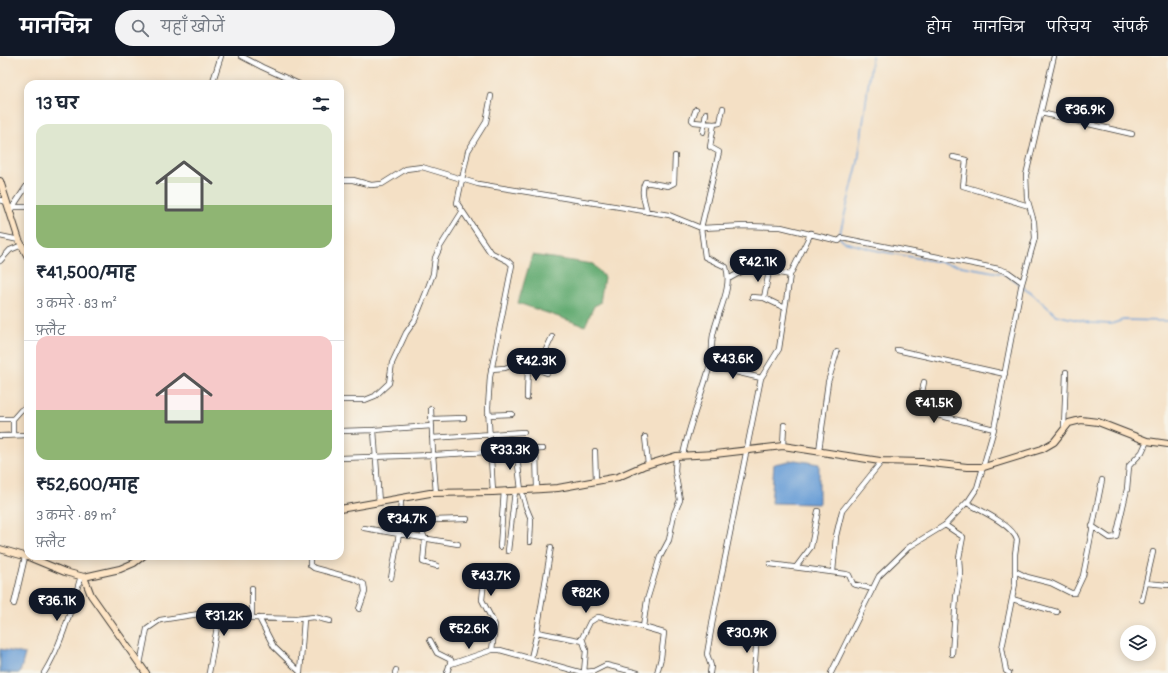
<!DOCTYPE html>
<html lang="hi">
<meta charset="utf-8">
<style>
body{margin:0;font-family:Pangolin,"Playpen Sans Deva",sans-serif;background:#f2f2f3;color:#1f2937;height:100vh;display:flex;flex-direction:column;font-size:15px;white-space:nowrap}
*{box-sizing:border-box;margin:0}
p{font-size:13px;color:#747a83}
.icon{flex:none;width:22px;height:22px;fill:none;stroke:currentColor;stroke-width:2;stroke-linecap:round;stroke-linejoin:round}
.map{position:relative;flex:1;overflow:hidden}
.side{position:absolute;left:24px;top:24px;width:320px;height:480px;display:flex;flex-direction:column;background:#fff;border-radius:12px;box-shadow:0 2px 10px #0003}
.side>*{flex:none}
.tools{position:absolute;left:1120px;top:569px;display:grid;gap:8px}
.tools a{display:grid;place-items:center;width:36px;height:36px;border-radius:50%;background:#fff;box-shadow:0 2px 10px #0003;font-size:20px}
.price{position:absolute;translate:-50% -34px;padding:0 9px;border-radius:14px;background:#111827;color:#fff;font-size:13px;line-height:26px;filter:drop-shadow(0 1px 2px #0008)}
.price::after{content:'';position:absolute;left:50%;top:24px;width:12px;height:9px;margin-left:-6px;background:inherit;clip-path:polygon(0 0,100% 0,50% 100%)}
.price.on{background:#222;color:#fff}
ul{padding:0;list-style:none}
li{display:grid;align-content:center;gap:8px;height:212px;padding:0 12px}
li+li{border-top:1px solid #e0e1e3}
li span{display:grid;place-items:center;height:124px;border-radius:12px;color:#555}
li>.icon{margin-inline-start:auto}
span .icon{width:72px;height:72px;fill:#fffc;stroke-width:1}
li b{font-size:17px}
h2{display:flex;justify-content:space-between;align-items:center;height:48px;padding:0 12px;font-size:17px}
header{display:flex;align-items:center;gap:24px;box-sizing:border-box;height:56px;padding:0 20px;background:#111827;color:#fff}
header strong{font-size:19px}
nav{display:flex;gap:22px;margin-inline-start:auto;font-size:14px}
.search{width:280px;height:36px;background:#f2f2f3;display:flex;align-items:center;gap:10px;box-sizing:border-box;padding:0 14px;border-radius:22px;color:#747a83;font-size:15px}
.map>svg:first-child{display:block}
.forest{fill:#65ac73;stroke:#406448}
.water{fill:#6b9fd7;stroke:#445e7a}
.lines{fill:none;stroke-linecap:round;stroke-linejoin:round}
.stream{stroke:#6b9fd7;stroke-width:1.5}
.street-casing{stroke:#3c3935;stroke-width:6}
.secondary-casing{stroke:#3c3935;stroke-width:8}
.street{stroke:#fff;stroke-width:4.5}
.secondary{stroke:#fee5c5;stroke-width:6}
</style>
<header>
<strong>मानचित्र</strong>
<div class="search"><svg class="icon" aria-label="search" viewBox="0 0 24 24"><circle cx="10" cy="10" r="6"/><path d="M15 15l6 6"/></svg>यहाँ खोजें</div>
<nav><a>होम</a><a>मानचित्र</a><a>परिचय</a><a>संपर्क</a></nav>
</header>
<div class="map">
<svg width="1168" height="617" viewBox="0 0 1168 617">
<rect width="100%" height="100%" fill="#f7f3e8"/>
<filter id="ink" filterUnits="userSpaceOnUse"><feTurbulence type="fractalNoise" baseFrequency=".025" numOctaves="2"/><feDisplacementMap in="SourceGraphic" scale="8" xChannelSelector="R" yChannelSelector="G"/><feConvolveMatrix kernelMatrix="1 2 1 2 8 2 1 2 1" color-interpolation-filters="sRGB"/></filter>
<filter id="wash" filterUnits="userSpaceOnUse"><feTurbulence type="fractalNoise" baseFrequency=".012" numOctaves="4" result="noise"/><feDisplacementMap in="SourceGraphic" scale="16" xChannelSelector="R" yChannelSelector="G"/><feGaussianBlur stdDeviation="0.9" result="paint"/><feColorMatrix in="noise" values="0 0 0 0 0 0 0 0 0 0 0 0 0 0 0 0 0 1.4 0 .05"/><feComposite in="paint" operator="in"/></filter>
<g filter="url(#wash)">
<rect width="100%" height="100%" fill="#f4e0c5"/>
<path class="forest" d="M 532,199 L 593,208 L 604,221 L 600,247 L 594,250 L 585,270 L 518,247 Z"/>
<path class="water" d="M 795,404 L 819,408 L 819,448 L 771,447 L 774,408 Z
M 0,593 L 25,598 L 20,617 L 0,617 Z"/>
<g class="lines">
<path class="stream" d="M 872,0 L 858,106 L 839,181 L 844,186 L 879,195 L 1005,218 L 1033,238 L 1056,259 L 1091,267 L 1111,268 L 1123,264 L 1168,265"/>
</g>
</g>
<g filter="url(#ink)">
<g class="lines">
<defs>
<path id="street" d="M 241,0 L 262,11 L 299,28
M 212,28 L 221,0
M 491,40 L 486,66 L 468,95 L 457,147 L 490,196 L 508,205 L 512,209 L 490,321 L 488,351 L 493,436
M 696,53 L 692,64 L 694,66 L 714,68
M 1041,57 L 1132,78
M 703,76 L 706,57
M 953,101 L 966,104 L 963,130 L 1029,150
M 340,124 L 353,124 L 371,129 L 382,128 L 406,113 L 422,111 L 478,128 L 669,159 L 701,172 L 745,170 L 781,171 L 835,184 L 839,185 L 842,182 L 999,213 L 1008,216 L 1022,226
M 0,144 L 7,146
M 13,151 L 28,151
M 10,155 L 28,128
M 647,156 C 645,146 640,135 645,126 L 668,130 L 674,127 L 675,100
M 0,180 L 19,184
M 0,205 L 10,194 L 22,189
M 730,222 L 750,211 L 790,219
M 752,241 L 764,242 L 785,252
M 764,242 L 769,215
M 897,294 L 1005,318
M 710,310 L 761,322
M 491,313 L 505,312 L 515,308 L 528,310 L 547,317
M 537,313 L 552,281
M 924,326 L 919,352 L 921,355 L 994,373
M 527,342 L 528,310
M 340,344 L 365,344 L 375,340 L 389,327 L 392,307 L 406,277 L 415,264 L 427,234 L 433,218 L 435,202 L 440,191 L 462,156
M 431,353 L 433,399 L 543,393
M 488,359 L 512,358
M 0,363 L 13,363
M 431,363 L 464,362
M 1064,371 L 1066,316
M 340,375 L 374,374
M 13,379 L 13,363 L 21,354 L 28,350
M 0,380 L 28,379
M 645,381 L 648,408
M 432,382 L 524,376
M 783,390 L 784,369
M 536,393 L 537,433
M 518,394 L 518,409 L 521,434 L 526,451 L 531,463 L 530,486
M 595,395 L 596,425
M 819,395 L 828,326 L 837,296
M 683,399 C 689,368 702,339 710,309 C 713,298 711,289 713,279 C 717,257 733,232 726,211 L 705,201 L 701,172 L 719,96 L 710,91 L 714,68 L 720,67 L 723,52
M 340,402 L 433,399 L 436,437
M 379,447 L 374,374 L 432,370
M 967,447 C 980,454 1013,469 1017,484 L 1015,498 L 1015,528 L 1002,592 L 1006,615 L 1009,617
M 945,469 L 963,481 L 959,502 L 960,518 L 956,541 L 952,598
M 1092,470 L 1110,482 L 1116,481 L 1127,433 L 1129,410 L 1142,396 L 1147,385
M 364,472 L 458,488
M 500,491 L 504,435
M 508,495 L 515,435
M 310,500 L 310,509 L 314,512 L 355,523 L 364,528 L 365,536 L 359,553
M 770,508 L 846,518 L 849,519 L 853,528 L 873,533
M 437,510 L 423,506 L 425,483 L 422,475 L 423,466 L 433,464 L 467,463
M 796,511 L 811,491 L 818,455
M 485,515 L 482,544 L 495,569 L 492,594 L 500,594 L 583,617
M 1015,515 L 1027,521 L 1051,527 L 1071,537 L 1075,537 L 1083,520 L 1102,424
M 833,516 L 836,480 L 842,455 L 882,405
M 391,522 L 399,478 L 401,444
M 1146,527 L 1168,529
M 252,532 L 252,562
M 1012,543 L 1057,556
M 1142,544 L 1153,496
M 14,548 L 25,501
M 203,557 L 213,564 L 217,571 L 209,617
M 259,562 L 274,591 L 300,616
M 537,576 L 551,491
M 430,584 L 437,597 L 451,604 L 447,617
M 531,602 L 537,576 L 583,585
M 140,608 L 147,573 L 160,564 L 212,556 L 252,562 L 296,563 L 314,561 L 330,565
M 451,608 L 492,594
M 44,617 C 62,588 71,553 81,520
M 300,617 L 304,563
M 395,617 L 396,614
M 638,617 L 606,609 L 594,615 L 584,616 L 586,594 L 582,582 L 590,566 L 598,561 L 643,571
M 657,617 L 661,602 L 664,577 L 643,571 L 647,544 L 660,501 L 669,484 L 674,458 L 680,444 L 675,415 L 676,400
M 710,617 L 711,610 L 707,598 L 714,557 L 761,322 L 779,293 L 790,219 L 811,177
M 754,617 L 757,579
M 831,617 L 879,520 L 909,491 L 945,469 L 969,444 L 977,432 L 994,373 L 1021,231 L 1035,182 L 1034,166 L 1027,142 L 1026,119 L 1054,0"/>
<path id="secondary" d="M 0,125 L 19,184 L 28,201
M 340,453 L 430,437 L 493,436 L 558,432 L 618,421 L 643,410 L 676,400 L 715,398 L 783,390 L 880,405 L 922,406 L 967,411 L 984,411 L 1042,393 L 1054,386 L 1069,367 L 1081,364 L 1098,366 L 1147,385 L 1168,388
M 0,493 L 31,502 L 65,516 L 84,521 L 120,513 L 134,507 L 143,500
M 84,521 L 91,539 L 146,617"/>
</defs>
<use href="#street" class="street-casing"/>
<use href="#secondary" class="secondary-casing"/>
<use href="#street" class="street"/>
<use href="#secondary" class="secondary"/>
</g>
</g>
</svg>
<div class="tools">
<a><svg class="icon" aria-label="layers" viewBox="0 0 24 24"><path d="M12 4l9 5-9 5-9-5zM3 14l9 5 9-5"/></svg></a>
</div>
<b class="price" style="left:1085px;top:75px">₹36.9K</b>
<b class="price" style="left:758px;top:227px">₹42.1K</b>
<b class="price" style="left:733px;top:324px">₹43.6K</b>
<b class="price" style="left:536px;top:326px">₹42.3K</b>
<b class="price on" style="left:934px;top:368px">₹41.5K</b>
<b class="price" style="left:510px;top:415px">₹33.3K</b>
<b class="price" style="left:407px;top:484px">₹34.7K</b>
<b class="price" style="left:491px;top:541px">₹43.7K</b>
<b class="price" style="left:586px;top:558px">₹82K</b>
<b class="price" style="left:57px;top:566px">₹36.1K</b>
<b class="price" style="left:224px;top:581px">₹31.2K</b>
<b class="price" style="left:469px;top:594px">₹52.6K</b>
<b class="price" style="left:747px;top:598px">₹30.9K</b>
<section class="side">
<h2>13 घर<svg class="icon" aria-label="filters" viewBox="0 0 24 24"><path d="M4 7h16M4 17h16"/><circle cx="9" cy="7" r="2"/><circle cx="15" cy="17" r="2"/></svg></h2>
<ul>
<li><span style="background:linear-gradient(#dfe7d0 65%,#8fb573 0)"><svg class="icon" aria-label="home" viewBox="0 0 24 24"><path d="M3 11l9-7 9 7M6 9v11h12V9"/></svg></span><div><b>₹41,500/माह</b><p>3 कमरे · 83 m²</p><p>फ़्लैट</p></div></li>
<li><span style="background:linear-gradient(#f6c9c9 60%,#8fb573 0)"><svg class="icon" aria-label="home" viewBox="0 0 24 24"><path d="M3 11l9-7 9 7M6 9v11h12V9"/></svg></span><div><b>₹52,600/माह</b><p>3 कमरे · 89 m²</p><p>फ़्लैट</p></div></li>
</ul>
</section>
</div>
